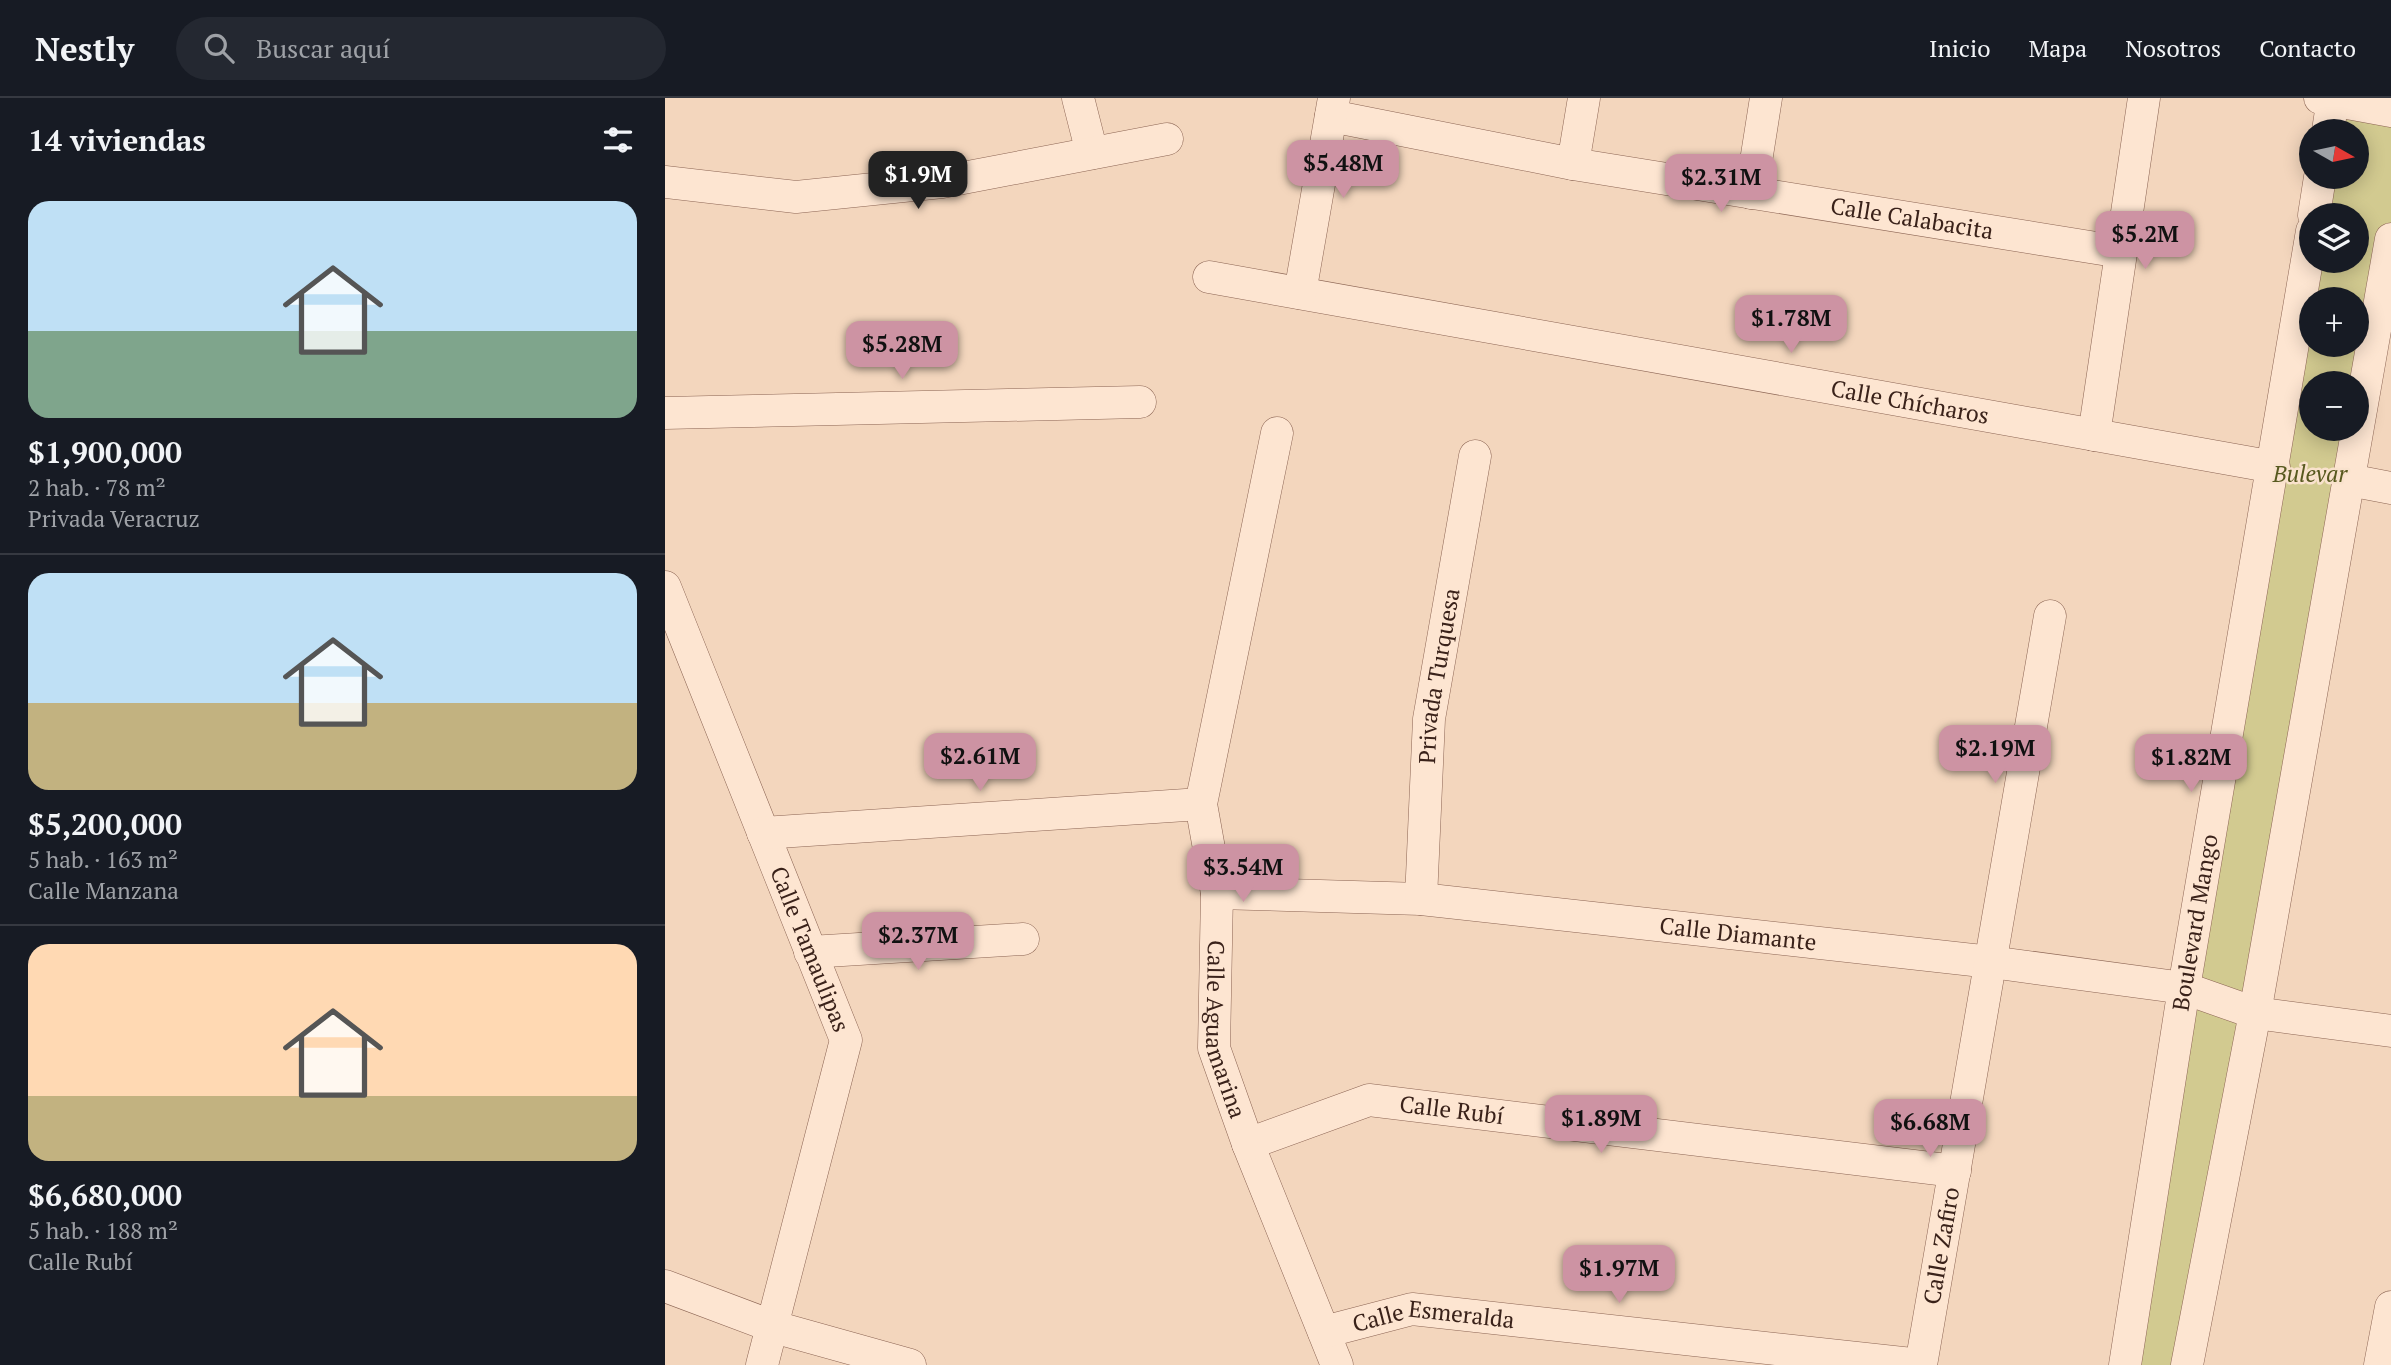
<!DOCTYPE html>
<html lang="es">
<meta charset="utf-8">
<style>
body{margin:0;font-family:"PT Serif",serif;background:#242831;color:#f1f3f6;height:100vh;display:flex;flex-direction:column;font-size:26px;white-space:nowrap}
*{box-sizing:border-box;margin:0}
p{font-size:23px;color:#9ea1a6}
.icon{flex:none;width:38px;height:38px;fill:none;stroke:currentColor;stroke-width:2;stroke-linecap:round;stroke-linejoin:round}
.map{position:relative;flex:1;overflow:hidden}
.panel{display:flex;flex-direction:column;background:#171b24;width:665px}
.panel>*{flex:none}
.needle{width:46px;rotate:99deg}
.tools{position:absolute;left:1634px;top:21px;display:grid;gap:14px}
.tools a{display:grid;place-items:center;width:70px;height:70px;border-radius:50%;background:#171b24;box-shadow:0 4px 18px #0003;font-size:35px}
.price{position:absolute;translate:-50% -60px;padding:0 16px;border-radius:14px;background:#cd93a3;color:#111;font-size:23px;line-height:46px;filter:drop-shadow(0 2px 4px #0008)}
.price::after{content:'';position:absolute;left:50%;top:42px;width:21px;height:16px;margin-left:-10px;background:inherit;clip-path:polygon(0 0,100% 0,50% 100%)}
.price.current{background:#222;color:#fff}
ul{padding:0;list-style:none}
li{display:grid;align-content:center;gap:14px;height:371px;padding:0 28px}
li+li{border-top:2px solid #363941}
li span{display:grid;place-items:center;height:217px;border-radius:21px;color:#555}
li>.icon{margin-inline-start:auto}
span .icon{width:126px;height:126px;fill:#fffc;stroke-width:1}
li b{font-size:30px}
h2{display:flex;justify-content:space-between;align-items:center;height:84px;padding:0 28px;font-size:30px}
header{display:flex;align-items:center;gap:42px;box-sizing:border-box;height:98px;padding:0 35px;background:#171b24;border-bottom:2px solid #363941}
header strong{font-size:33px}
nav{display:flex;gap:38px;margin-inline-start:auto;font-size:24px}
.search{width:490px;height:63px;background:#242831;display:flex;align-items:center;gap:18px;box-sizing:border-box;padding:0 24px;border-radius:38px;color:#9ea1a6;font-size:26px}
main{display:flex;flex:1;min-height:0}
.map>svg:first-child{display:block}
.green{fill:#d2ca90;fill-rule:evenodd}
.lines{fill:none;stroke-linecap:round;stroke-linejoin:round}
.minor-casing{stroke:#8c6554;stroke-width:33}
.minor{stroke:#fde5d1;stroke-width:32}
.labels{text-anchor:middle;stroke-width:5;stroke-linejoin:round;paint-order:stroke}
.street-label{font-size:23px;fill:#3a221a;stroke:#f9e2cd}
.park-label{font-size:23px;font-style:italic;fill:#58591f;stroke:#f9e2cd}
</style>
<header>
<strong>Nestly</strong>
<div class="search"><svg class="icon" aria-label="search" viewBox="0 0 24 24"><circle cx="10" cy="10" r="6"/><path d="M15 15l6 6"/></svg>Buscar aquí</div>
<nav><a>Inicio</a><a>Mapa</a><a>Nosotros</a><a>Contacto</a></nav>
</header>
<main>
<section class="panel">
<h2>14 viviendas<svg class="icon" aria-label="filters" viewBox="0 0 24 24"><path d="M4 7h16M4 17h16"/><circle cx="9" cy="7" r="2"/><circle cx="15" cy="17" r="2"/></svg></h2>
<ul>
<li><span style="background:linear-gradient(#bfe0f5 60%,#7fa58c 0)"><svg class="icon" aria-label="home" viewBox="0 0 24 24"><path d="M3 11l9-7 9 7M6 9v11h12V9"/></svg></span><div><b>$1,900,000</b><p>2 hab. · 78 m²</p><p>Privada Veracruz</p></div></li>
<li><span style="background:linear-gradient(#bfe0f5 60%,#c2b280 0)"><svg class="icon" aria-label="home" viewBox="0 0 24 24"><path d="M3 11l9-7 9 7M6 9v11h12V9"/></svg></span><div><b>$5,200,000</b><p>5 hab. · 163 m²</p><p>Calle Manzana</p></div></li>
<li><span style="background:linear-gradient(#ffd9b3 70%,#c2b280 0)"><svg class="icon" aria-label="home" viewBox="0 0 24 24"><path d="M3 11l9-7 9 7M6 9v11h12V9"/></svg></span><div><b>$6,680,000</b><p>5 hab. · 188 m²</p><p>Calle Rubí</p></div></li>
</ul>
</section>
<div class="map">
<svg width="1726" height="1267" viewBox="0 0 1726 1267">
<rect width="100%" height="100%" fill="#f3d6bd"/>
<path class="green" d="M 1668,2 L 1726,13 L 1726,141 L 1590,915 L 1522,1267 L 1460,1267 L 1519,890 L 1647,128 L 1647,163 L 1692,163 L 1692,117 L 1649,117 L 1655,79 L 1692,79 L 1692,33 L 1663,33 ZM 1647,201 L 1692,201 L 1692,247 L 1647,247 ZM 1647,285 L 1692,285 L 1692,331 L 1647,331 Z"/>
<g class="lines">
<defs>
<g id="minor">
<path d="M 413,0 L 427,55"/>
<path d="M 1655,0 L 1726,13"/>
<path id="s1" d="M 666,18 L 908,66 L 1456,154"/>
<path d="M 1663,33 L 1668,0"/>
<path d="M 908,66 L 919,0"/>
<path d="M 0,84 L 131,99 L 277,84 L 502,41"/>
<path d="M 1086,95 L 1101,0"/>
<path d="M 1649,117 L 1655,79"/>
<path id="s2" d="M 544,179 L 1609,369"/>
<path d="M 635,195 L 669,0"/>
<path d="M 0,315 L 475,304"/>
<path id="s3" d="M 612,335 L 536,706 L 552,795 L 549,950 L 583,1046 L 672,1267"/>
<path d="M 1429,337 L 1479,0"/>
<path d="M 1684,382 L 1726,390"/>
<path id="s4" d="M 0,489 L 181,942 L 97,1267"/>
<path d="M 98,735 L 536,706"/>
<path id="s5" d="M 552,795 L 756,801 L 1326,864 L 1519,890 L 1590,915 L 1726,933"/>
<path id="s6" d="M 756,801 L 764,621 L 810,358"/>
<path d="M 145,854 L 358,841"/>
<path id="s7" d="M 583,1046 L 704,1002 L 1290,1073"/>
<path d="M 0,1188 L 109,1229 L 245,1267"/>
<path id="s8" d="M 659,1234 L 747,1211 L 1256,1267"/>
<path id="s9" d="M 1256,1267 L 1385,518"/>
<path id="s10" d="M 1460,1267 L 1519,890 L 1647,133"/>
<path d="M 1522,1267 L 1590,915 L 1726,141"/>
<path d="M 1715,1267 L 1726,1209"/>
</g>
</defs>
<use href="#minor" class="minor-casing"/>
<use href="#minor" class="minor"/>
</g>
<g class="labels">
<g class="street-label">
<text dy="8" stroke="none"><textPath href="#s1" startOffset="590">Calle Calabacita</textPath></text>
<text dy="8" stroke="none"><textPath href="#s2" startOffset="712">Calle Chícharos</textPath></text>
<text dy="8" stroke="none"><textPath href="#s6" startOffset="224">Privada Turquesa</textPath></text>
<text dy="8" stroke="none"><textPath href="#s10" startOffset="448">Boulevard Mango</textPath></text>
<text dy="8" stroke="none"><textPath href="#s5" startOffset="523">Calle Diamante</textPath></text>
<text dy="8" stroke="none"><textPath href="#s4" startOffset="390">Calle Tamaulipas</textPath></text>
<text dy="8" stroke="none"><textPath href="#s3" startOffset="607">Calle Aguamarina</textPath></text>
<text dy="8" stroke="none"><textPath href="#s7" startOffset="212">Calle Rubí</textPath></text>
<text dy="8" stroke="none"><textPath href="#s9" startOffset="121">Calle Zafiro</textPath></text>
<text dy="8" stroke="none"><textPath href="#s8" startOffset="112">Calle Esmeralda</textPath></text>
</g>
<g class="park-label">
<text x="1645" y="384">Bulevar</text>
</g>
</g>
</svg>
<div class="tools">
<a><svg class="needle" viewBox="-14 -14 28 28"><path d="M0-13l5 13h-10z" fill="#e53935"/><path d="M0 13l5-13h-10z" fill="#9ea1a6"/></svg></a>
<a><svg class="icon" aria-label="layers" viewBox="0 0 24 24"><path d="M12 4l9 5-9 5-9-5zM3 14l9 5 9-5"/></svg></a>
<a>+</a>
<a>−</a>
</div>
<b class="price" style="left:678px;top:102px">$5.48M</b>
<b class="price current" style="left:253px;top:113px">$1.9M</b>
<b class="price" style="left:1056px;top:116px">$2.31M</b>
<b class="price" style="left:1480px;top:173px">$5.2M</b>
<b class="price" style="left:1126px;top:257px">$1.78M</b>
<b class="price" style="left:237px;top:283px">$5.28M</b>
<b class="price" style="left:1330px;top:687px">$2.19M</b>
<b class="price" style="left:315px;top:695px">$2.61M</b>
<b class="price" style="left:1526px;top:696px">$1.82M</b>
<b class="price" style="left:578px;top:806px">$3.54M</b>
<b class="price" style="left:253px;top:874px">$2.37M</b>
<b class="price" style="left:936px;top:1057px">$1.89M</b>
<b class="price" style="left:1265px;top:1061px">$6.68M</b>
<b class="price" style="left:954px;top:1207px">$1.97M</b>
</div>
</main>
